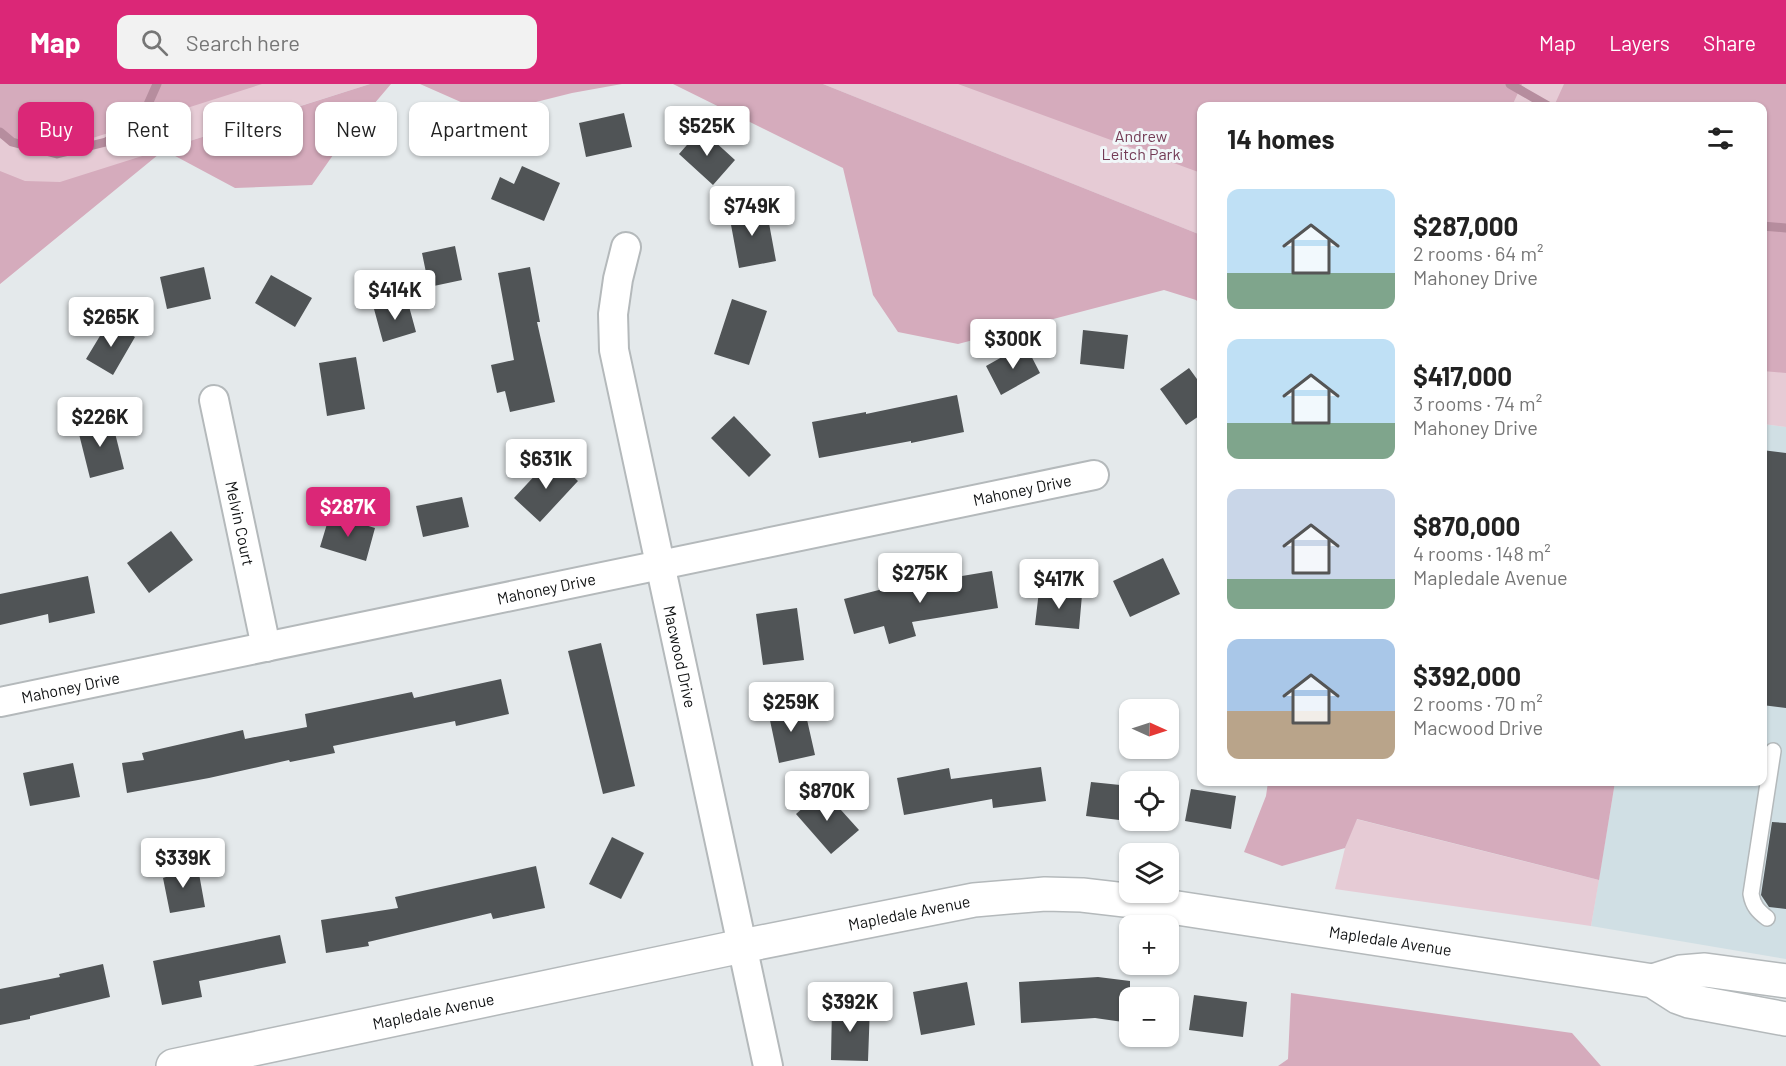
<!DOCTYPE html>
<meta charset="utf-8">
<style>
body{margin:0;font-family:Barlow,sans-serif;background:#f2f2f2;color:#222;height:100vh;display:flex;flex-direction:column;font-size:22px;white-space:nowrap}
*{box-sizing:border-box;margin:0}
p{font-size:20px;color:#767676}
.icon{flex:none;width:33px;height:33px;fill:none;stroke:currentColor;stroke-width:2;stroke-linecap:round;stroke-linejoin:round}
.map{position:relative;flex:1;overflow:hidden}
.panel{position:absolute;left:1197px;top:18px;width:570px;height:684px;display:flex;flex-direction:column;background:#fff;border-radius:12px;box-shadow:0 2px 4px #0004}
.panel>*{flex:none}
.guide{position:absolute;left:18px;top:18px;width:570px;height:54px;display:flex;gap:12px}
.needle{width:39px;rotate:93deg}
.buttons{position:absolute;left:1119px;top:615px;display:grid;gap:12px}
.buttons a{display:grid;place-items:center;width:60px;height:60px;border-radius:12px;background:#fff;box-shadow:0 2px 4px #0004;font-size:30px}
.price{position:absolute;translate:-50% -51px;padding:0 14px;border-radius:6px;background:#fff;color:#222;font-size:20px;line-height:39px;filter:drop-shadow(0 2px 3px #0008)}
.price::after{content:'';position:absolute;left:50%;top:36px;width:18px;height:14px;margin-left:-9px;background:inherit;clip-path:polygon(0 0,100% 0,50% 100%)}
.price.on{background:#db2777;color:#fff}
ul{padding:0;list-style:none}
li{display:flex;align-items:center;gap:18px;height:150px;padding:0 30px}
li span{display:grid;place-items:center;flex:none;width:168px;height:120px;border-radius:12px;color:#555}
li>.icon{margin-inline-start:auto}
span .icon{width:72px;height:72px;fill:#fffc;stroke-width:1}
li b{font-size:26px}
h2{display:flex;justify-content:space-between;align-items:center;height:72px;padding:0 30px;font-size:26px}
.tag{padding:0 21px;border-radius:12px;background:#fff;box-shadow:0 2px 4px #0004;font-size:21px;line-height:54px}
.tag.on{background:#db2777;color:#fff}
header{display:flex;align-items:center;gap:36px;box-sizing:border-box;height:84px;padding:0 30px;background:#db2777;color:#fff}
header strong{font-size:28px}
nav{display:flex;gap:33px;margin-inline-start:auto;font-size:21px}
.search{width:420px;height:54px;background:#f2f2f2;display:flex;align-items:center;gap:15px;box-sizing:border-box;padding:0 21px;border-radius:12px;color:#767676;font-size:22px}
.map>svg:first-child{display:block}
.built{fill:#d0dfe4}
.green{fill:#e6cbd5}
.forest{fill:#d5abbc}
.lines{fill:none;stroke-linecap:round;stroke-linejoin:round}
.stream{stroke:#b68d9e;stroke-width:9}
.building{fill:#505456}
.service-casing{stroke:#b4b9bb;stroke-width:18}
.minor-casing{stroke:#b4b9bb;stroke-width:32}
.tertiary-casing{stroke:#b4b9bb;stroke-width:36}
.service{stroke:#fff;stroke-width:15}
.minor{stroke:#fff;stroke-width:28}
.tertiary{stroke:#fff;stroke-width:33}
.labels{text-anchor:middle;stroke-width:6;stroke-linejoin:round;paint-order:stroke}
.park-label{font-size:16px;fill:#733b55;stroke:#f1f7f9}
.street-label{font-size:16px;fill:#101213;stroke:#f1f7f9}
</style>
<header>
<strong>Map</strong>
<div class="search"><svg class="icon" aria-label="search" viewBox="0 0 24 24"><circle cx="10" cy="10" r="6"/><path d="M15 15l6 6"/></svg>Search here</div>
<nav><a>Map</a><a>Layers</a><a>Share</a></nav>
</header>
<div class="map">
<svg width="1786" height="982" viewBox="0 0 1786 982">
<rect width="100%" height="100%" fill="#e4e9eb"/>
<path class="built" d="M 1763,340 L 1786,343 L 1786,875 L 1591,842 L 1615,698 L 1762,698 Z"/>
<path class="green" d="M 0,0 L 370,0 L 164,65 L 0,200 Z
M 823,0 L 1786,0 L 1786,343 L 1763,340 L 1762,22 L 1202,22 L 1201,151 Z
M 1356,735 L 1599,796 L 1591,842 L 1335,805 L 1345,764 Z"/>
<path class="forest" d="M 0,0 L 262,0 L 36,72 L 0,54 Z
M 370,0 L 391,0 L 345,54 L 312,101 L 235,104 L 164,66 L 0,200 L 0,87 L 25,97 L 60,98 Z
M 420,0 L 622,0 L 572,9 L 488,30 Z
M 673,0 L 823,0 L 1201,151 L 1201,221 L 1196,216 L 1164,206 L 958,260 L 898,248 L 873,211 L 843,84 Z
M 958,0 L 1522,0 L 1512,22 L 1202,22 L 1201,89 Z
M 1564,0 L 1786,0 L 1786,289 L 1763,287 L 1762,22 L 1554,22 Z
M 1268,698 L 1615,698 L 1599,796 L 1357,735 L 1345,764 L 1282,782 L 1244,768 L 1266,712 Z
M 1291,909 L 1572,949 L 1601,982 L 1278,982 L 1288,975 Z"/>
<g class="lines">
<path class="stream" d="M 1510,0 L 1548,22
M 0,48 L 12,58 L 57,70 L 106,58 L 141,36 L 157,0
M 1762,142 L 1786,144"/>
</g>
<path class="building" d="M 624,29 L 632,63 L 586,73 L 579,39 Z
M 701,45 L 735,76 L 713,101 L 679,70 Z
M 522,82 L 560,99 L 544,137 L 491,115 L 500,93 L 514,100 Z
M 766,123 L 776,177 L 739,184 L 729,130 Z
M 455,162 L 462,196 L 429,203 L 422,169 Z
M 204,183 L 211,215 L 167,225 L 160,193 Z
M 530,183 L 540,238 L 537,238 L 555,318 L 510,328 L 505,307 L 497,309 L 491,281 L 514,276 L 498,189 Z
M 271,191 L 312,214 L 295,243 L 255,219 Z
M 407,215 L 416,248 L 383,258 L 374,225 Z
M 732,215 L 767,227 L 749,281 L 714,270 Z
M 109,237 L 135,253 L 113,291 L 86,275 Z
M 1083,246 L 1128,251 L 1124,285 L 1080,280 Z
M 1025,260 L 1040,289 L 1001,311 L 986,282 Z
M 356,273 L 365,325 L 327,332 L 319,279 Z
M 1189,284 L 1202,302 L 1202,330 L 1186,341 L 1160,305 Z
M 957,311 L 964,348 L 911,359 L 911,357 L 819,374 L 812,338 L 866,328 L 866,330 Z
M 734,332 L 771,371 L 749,393 L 711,354 Z
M 111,333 L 124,385 L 90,394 L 77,342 Z
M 1762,366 L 1786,369 L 1786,624 L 1762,621 Z
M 552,373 L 578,397 L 540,438 L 514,414 Z
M 462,413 L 469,443 L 423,453 L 416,422 Z
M 330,430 L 375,444 L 366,477 L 320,463 Z
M 171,447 L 193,476 L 149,509 L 127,479 Z
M 1163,474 L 1180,510 L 1130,533 L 1113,497 Z
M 992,487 L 998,524 L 912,538 L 916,552 L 889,560 L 884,542 L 854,550 L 844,515 L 902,500 L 902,502 Z
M 88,492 L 95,529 L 49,539 L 48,530 L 0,541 L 0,510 Z
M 1039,507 L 1082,511 L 1079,545 L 1035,541 Z
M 797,524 L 804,576 L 763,581 L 756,530 Z
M 601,559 L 635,702 L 603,710 L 568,567 Z
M 501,595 L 509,630 L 456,642 L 455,637 L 333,662 L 335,669 L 290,678 L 289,676 L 209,694 L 127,709 L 122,679 L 144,676 L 142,669 L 243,646 L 245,655 L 307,643 L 305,630 L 412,608 L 414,614 Z
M 803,618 L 815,671 L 779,679 L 768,627 Z
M 73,679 L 80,713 L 30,722 L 23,689 Z
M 1041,683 L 1046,717 L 993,724 L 992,715 L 904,731 L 897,694 L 949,684 L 951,695 Z
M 1091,698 L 1130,702 L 1130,736 L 1136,736 L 1136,738 L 1086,732 Z
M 1191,705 L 1236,712 L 1231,745 L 1185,737 Z
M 823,706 L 859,746 L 831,770 L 796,730 Z
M 1772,738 L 1786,739 L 1786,825 L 1769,823 L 1761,811 Z
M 612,753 L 644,769 L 621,815 L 589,800 Z
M 188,781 L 190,786 L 198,784 L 205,823 L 170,829 L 163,794 L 166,793 L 164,786 Z
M 536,782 L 545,824 L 493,835 L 491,829 L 368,858 L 369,862 L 326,869 L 321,836 L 398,824 L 395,813 Z
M 280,851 L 286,879 L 199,897 L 202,913 L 162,921 L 153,877 Z
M 103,880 L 110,913 L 30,932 L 30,935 L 0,941 L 0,905 L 60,893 L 59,890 Z
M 1098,893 L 1130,897 L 1130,939 L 1095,934 L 1021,939 L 1019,898 Z
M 967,898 L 975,941 L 921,951 L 913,908 Z
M 1194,911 L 1247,918 L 1243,953 L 1189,946 Z
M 832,921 L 870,922 L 868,977 L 831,976 Z"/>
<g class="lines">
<defs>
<path id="service" d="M 1767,834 C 1758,827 1753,822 1751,810 L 1773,667"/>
<g id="minor">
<path id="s1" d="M 626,163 L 618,195 L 613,230 L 614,266 L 768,982"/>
<path id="s2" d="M 214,316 L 266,563"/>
<path id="s3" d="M 0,618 L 1094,391"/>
</g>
<g id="tertiary">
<path d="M 1653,897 L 1681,888 L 1705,886 L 1786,897"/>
<path id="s4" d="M 173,982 L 742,862 L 974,816 L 1045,810 L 1082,811 L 1125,816 L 1653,897 L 1678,913 L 1689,917 L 1786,935"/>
</g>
</defs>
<use href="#service" class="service-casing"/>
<use href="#minor" class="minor-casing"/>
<use href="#tertiary" class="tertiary-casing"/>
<use href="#service" class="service"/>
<use href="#minor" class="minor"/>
<use href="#tertiary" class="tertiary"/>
</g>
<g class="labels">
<g class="park-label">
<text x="1141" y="58">Andrew<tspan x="1141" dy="18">Leitch Park</tspan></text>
</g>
<g class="street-label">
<text dy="6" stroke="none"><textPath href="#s3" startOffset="1044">Mahoney Drive</textPath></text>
<text dy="6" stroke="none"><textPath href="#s2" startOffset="126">Melvin Court</textPath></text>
<text dy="6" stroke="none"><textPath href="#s3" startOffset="558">Mahoney Drive</textPath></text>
<text dy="6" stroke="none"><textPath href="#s1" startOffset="418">Macwood Drive</textPath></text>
<text dy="6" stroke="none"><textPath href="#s3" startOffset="72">Mahoney Drive</textPath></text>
<text dy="6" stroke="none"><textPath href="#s4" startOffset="752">Mapledale Avenue</textPath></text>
<text dy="6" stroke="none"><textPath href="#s4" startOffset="1238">Mapledale Avenue</textPath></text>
<text dy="6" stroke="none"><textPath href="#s4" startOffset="266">Mapledale Avenue</textPath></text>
</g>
</g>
</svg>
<div class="buttons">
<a><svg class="needle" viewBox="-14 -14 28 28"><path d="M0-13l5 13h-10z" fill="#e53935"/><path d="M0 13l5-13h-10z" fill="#767676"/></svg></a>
<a><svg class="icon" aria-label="locate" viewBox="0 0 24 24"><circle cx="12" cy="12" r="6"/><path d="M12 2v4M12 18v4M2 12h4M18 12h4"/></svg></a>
<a><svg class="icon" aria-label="layers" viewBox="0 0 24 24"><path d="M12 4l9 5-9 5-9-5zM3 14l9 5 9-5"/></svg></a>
<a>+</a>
<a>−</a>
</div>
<b class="price" style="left:707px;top:73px">$525K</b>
<b class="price" style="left:752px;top:153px">$749K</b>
<b class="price" style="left:395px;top:237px">$414K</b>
<b class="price" style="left:111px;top:264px">$265K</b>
<b class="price" style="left:1013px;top:286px">$300K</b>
<b class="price" style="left:100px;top:364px">$226K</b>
<b class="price" style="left:546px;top:406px">$631K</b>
<b class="price on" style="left:348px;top:454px">$287K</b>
<b class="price" style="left:920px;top:520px">$275K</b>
<b class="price" style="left:1059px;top:526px">$417K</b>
<b class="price" style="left:791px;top:649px">$259K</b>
<b class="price" style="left:827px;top:738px">$870K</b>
<b class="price" style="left:183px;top:805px">$339K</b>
<b class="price" style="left:850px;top:949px">$392K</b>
<div class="guide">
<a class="tag on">Buy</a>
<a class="tag">Rent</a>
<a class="tag">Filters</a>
<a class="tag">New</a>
<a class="tag">Apartment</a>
</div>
<section class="panel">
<h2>14 homes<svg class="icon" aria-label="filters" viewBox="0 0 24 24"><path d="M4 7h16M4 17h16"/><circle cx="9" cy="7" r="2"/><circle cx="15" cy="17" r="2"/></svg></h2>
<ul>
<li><span style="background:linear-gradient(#bfe0f5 70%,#7fa58c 0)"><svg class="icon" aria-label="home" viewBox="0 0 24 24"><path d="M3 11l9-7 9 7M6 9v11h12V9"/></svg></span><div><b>$287,000</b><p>2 rooms · 64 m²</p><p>Mahoney Drive</p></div></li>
<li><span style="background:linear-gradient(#bfe0f5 70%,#7fa58c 0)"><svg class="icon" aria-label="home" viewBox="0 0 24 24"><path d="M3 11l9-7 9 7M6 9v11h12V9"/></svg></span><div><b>$417,000</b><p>3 rooms · 74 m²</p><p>Mahoney Drive</p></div></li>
<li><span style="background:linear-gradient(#c9d6e8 75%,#7fa58c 0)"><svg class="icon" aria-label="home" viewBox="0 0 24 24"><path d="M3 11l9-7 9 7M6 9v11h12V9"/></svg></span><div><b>$870,000</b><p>4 rooms · 148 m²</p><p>Mapledale Avenue</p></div></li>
<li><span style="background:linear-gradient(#a9c7e8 60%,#b9a48a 0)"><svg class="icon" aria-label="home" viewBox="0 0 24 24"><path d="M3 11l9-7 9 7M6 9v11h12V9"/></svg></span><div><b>$392,000</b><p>2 rooms · 70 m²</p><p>Macwood Drive</p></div></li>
</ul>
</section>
</div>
